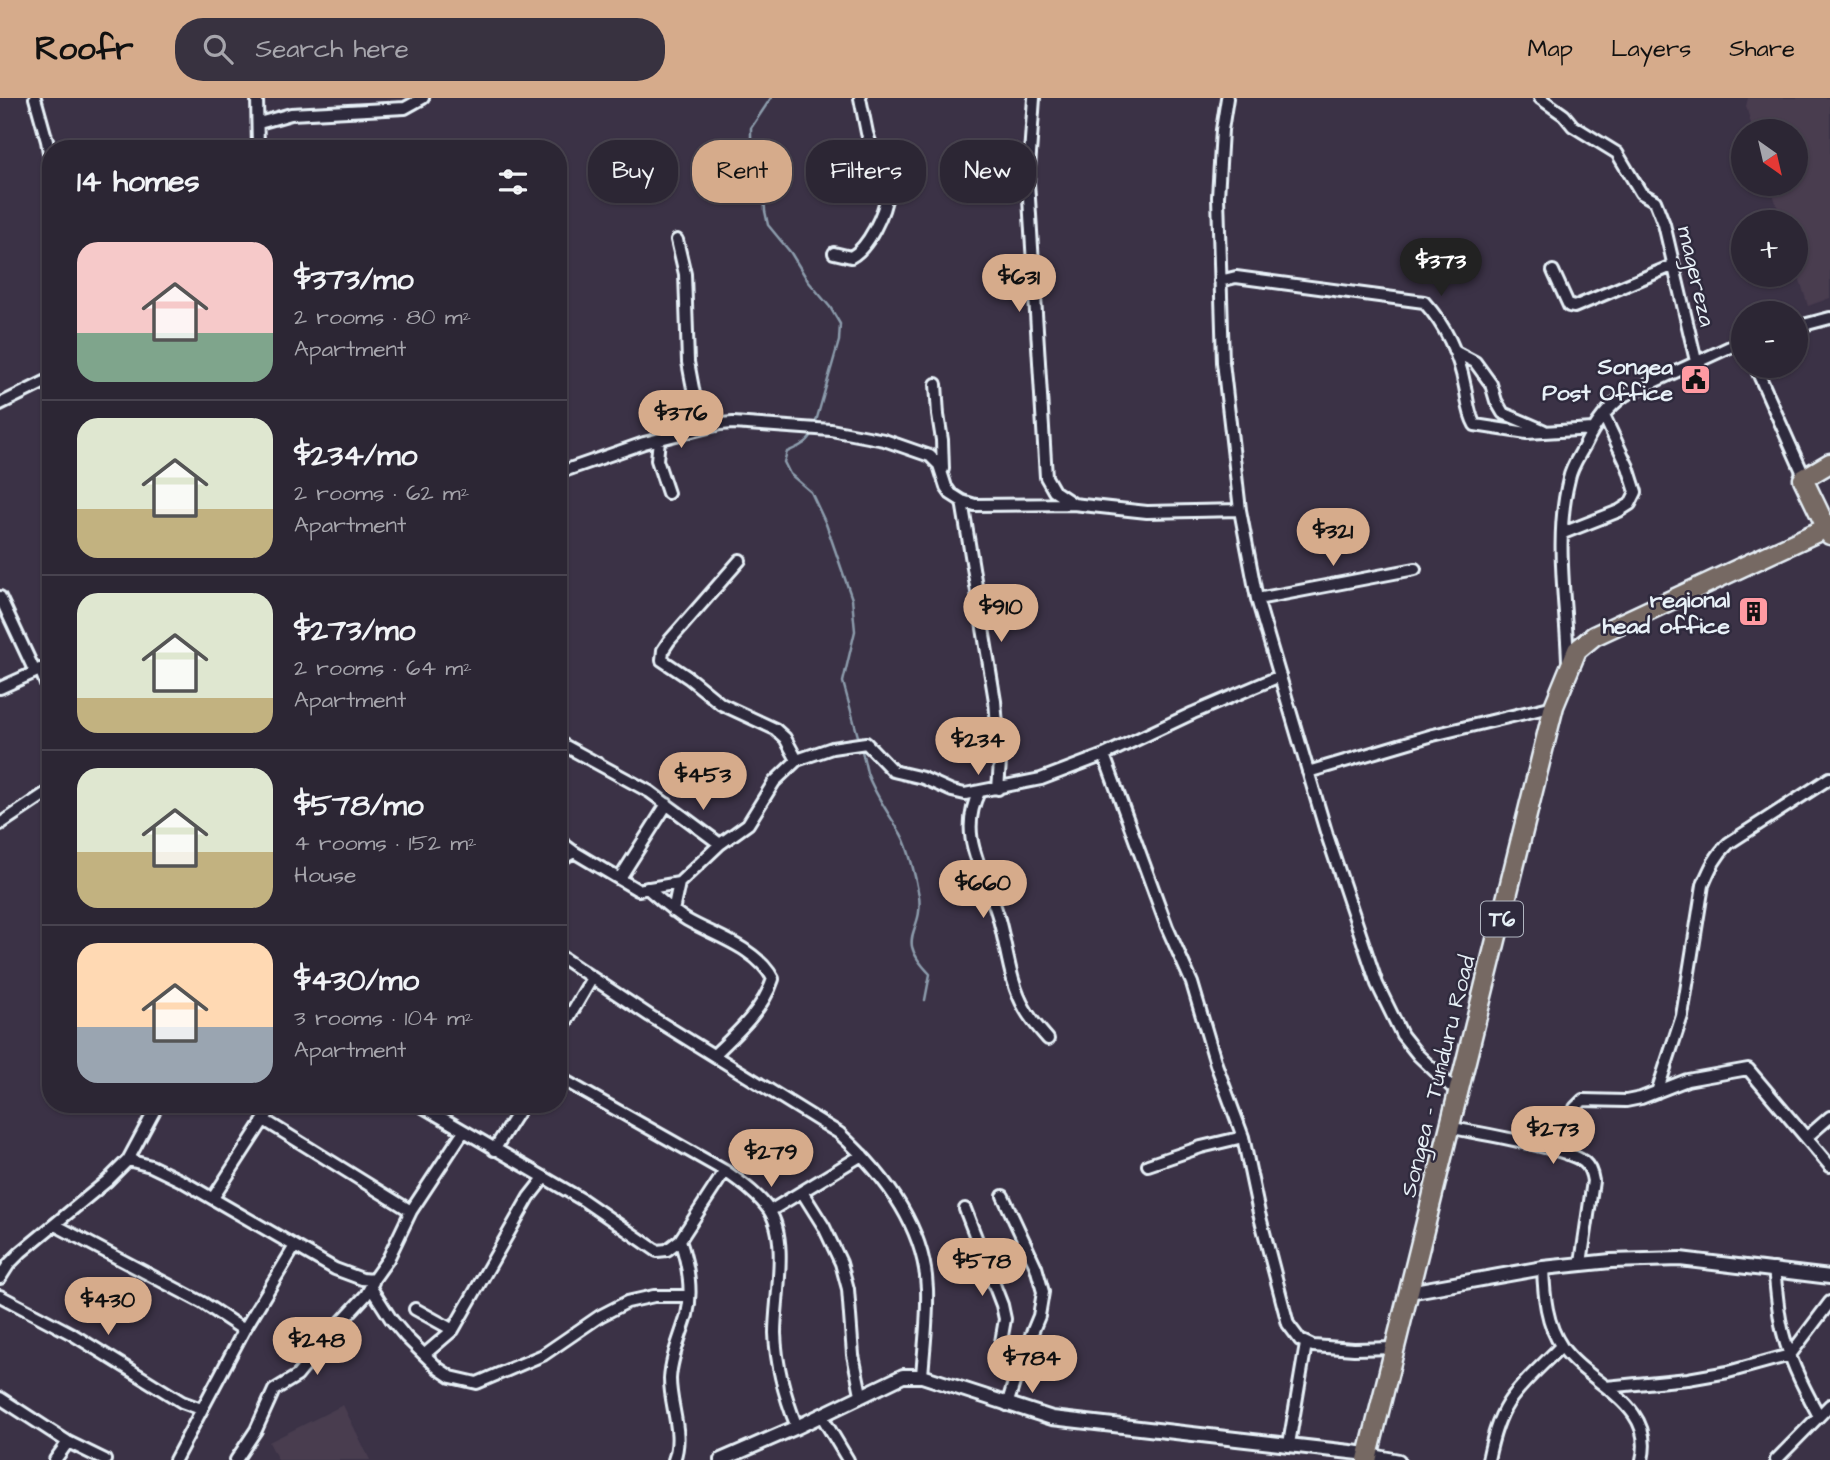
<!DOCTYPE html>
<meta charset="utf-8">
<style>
body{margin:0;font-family:"Architects Daughter",sans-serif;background:#383240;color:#f1f3f6;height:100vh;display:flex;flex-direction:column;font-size:26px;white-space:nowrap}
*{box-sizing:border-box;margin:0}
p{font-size:23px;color:#a6a5ac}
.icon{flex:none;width:38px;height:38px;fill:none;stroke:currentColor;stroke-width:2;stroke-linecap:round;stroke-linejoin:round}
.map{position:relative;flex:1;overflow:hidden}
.side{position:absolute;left:42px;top:42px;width:525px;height:973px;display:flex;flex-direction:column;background:#2c2634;border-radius:28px;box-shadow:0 2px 5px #0004,0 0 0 2px #48434f}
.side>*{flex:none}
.top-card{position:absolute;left:588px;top:42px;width:665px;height:63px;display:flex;gap:14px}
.needle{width:46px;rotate:146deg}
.controls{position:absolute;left:1731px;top:21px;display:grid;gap:14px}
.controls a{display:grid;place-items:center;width:77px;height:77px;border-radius:50%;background:#2c2634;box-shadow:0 2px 5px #0004,0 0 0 2px #48434f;font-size:35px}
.price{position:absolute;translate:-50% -60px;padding:0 16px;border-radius:24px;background:#d6ab8b;color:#111;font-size:23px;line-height:46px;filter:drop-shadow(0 2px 4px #0008)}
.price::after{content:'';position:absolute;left:50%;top:42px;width:21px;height:16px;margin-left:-10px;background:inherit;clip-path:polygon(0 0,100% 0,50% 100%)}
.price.current{background:#222;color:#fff}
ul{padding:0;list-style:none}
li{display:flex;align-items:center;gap:21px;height:175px;padding:0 35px}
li+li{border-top:2px solid #48434f}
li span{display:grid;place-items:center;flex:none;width:196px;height:140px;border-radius:21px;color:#555}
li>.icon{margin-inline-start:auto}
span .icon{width:84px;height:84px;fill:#fffc;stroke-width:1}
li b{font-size:30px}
h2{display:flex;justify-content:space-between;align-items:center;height:84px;padding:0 35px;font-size:30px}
.tag{padding:0 24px;border-radius:28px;background:#2c2634;box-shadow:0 2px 5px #0004,0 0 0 2px #48434f;font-size:24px;line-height:63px}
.tag.current{background:#d6ab8b;color:#111}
header{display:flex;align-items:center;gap:42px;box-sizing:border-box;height:98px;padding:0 35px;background:#d6ab8b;color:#111}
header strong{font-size:33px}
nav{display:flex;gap:38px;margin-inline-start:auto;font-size:24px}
.search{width:490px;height:63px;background:#383240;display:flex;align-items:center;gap:18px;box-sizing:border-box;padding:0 24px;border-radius:28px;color:#a6a5ac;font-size:26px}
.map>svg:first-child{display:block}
.built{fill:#493c50}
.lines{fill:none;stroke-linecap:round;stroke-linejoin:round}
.stream{stroke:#8c9cac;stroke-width:2.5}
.minor-casing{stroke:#e8f1f8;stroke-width:16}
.tertiary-casing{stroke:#e8f1f8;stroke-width:18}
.trunk-casing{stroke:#e8f1f8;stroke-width:23}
.minor{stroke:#2f2a3d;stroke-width:10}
.tertiary{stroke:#2f2a3d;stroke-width:12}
.trunk{stroke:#766964;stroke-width:18}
.labels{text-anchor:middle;stroke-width:5;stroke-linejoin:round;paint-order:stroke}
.shield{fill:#2f2a3d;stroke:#b0b5c0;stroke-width:2}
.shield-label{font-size:21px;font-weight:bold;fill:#e8f1f8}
.street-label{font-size:23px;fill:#e8f1f8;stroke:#2f2a3d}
.poi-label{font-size:23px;font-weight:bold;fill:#e8f1f8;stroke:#2f2a3d;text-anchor:end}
</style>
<header>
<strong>Roofr</strong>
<div class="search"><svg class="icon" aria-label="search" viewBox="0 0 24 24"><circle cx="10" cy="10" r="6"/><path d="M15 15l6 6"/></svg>Search here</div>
<nav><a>Map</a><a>Layers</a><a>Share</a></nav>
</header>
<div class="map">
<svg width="1830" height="1362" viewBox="0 0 1830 1362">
<rect width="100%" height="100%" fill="#3b3246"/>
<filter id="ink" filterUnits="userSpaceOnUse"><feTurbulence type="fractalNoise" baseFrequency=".0143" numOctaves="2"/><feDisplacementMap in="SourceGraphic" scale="14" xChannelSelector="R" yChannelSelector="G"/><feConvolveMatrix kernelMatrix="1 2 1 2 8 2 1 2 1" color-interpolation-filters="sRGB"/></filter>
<g filter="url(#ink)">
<path class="built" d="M 1748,0 L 1830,0 L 1830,200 L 1808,208 L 1796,169 L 1796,124 L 1782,124 L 1770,86 L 1796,86 L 1796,33 L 1753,33 L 1746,8 Z
M 343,1307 L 370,1362 L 278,1362 L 269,1344 Z"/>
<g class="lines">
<path class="stream" d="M 771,0 L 751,30 L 751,53 L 764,92 L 765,113 L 768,127 L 791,155 L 808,183 L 830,209 L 840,226 L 839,243 L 815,327
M 813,333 C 810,345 798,349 787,354 L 784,364 L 790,376 L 811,394 L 826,426 L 852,501 L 855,533 L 843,584 L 859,642
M 861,649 C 863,657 865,666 867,675 C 875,697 889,716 901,736 C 909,750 916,781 919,798 C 924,836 893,838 930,876 L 925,902"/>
<defs>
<path id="minor" d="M 35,0 L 47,43 L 51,66
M 257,0 L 258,51
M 1034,0 L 1028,84 L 1046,379 L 1054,393 L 1072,405
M 1227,0 L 1222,32 L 1218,99 L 1223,264 L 1240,412 L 1257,501 L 1327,737 L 1377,886 L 1402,937 L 1418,957 L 1457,994
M 1540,0 L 1564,17 L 1573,28 L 1617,55 L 1641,95 L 1655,103 L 1664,126 L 1696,263
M 259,25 L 291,16 L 405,10 L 423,0
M 677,142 L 685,176 L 688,264 L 694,296 L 706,329
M 834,155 L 851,159 C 868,150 885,115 887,95 L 867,35 L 860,0
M 1553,173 L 1569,208 L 1574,209 L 1672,168
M 1220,183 L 1236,179 L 1424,204 C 1446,228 1459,257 1465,289 C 1468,303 1468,315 1475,327 L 1527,335 L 1593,331
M 1796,229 L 1830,220
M 1454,253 L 1475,264 L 1491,286 L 1496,303 L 1503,315 L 1543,332
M 1755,268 L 1804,378
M 936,286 L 938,317 L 942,342 L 943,371
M 0,306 L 51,281
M 659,341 L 657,362 L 668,395
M 558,375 L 644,345 L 720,326 L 733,325 L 831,332 L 884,342 L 930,358 L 939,367 L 946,389 L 951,396 L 962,403 L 975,407 L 1073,406 L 1147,414 L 1240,412
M 962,403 L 995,603 L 1000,664 L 998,691
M 1563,435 L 1619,413 L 1630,406 L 1636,394 L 1628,369 L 1604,318
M 740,462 L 669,543 L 663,552 L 662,562 L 689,580 L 721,606 L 775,631 L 785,640 L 797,662
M 0,499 L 35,574
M 1257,501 L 1415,471
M 1568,563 C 1566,504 1554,440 1569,381 C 1571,369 1579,358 1585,347 C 1594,328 1607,310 1625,297 L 1743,243
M 40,571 L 51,599
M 1280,578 L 1193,615 L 1104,657 L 1167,829 L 1192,885 L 1216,966 L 1243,1039 L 1259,1115 L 1288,1226 L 1300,1242 L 1313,1248 L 1354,1251 L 1395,1250
M 0,590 L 51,567
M 558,644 L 650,694 L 720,746
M 1308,674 L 1433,637 L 1554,608
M 979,694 C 956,740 986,775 998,818 C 1007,848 1009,884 1025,911 C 1031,922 1040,932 1048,941
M 0,726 L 51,692
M 558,742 L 574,754 L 558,763
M 574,754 L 638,792 L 679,785 L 720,746 L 748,726 L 774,684 L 797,662 L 832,650 L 866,645 L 893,673 L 923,680 L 952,693 L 965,696 L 1041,681 L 1104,657
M 620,780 L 667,706
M 647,790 C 660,801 672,813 687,822 C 715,838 757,850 773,881 C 763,912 737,935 714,957
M 673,813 L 679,785
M 558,857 L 650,918 L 839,1035 C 884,1076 925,1128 927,1191 C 928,1220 924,1249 922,1278
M 558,938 L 592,880
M 558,979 L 725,1073 C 740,1084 758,1096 769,1112 C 789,1142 775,1200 775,1235 C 776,1268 785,1299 797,1329
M 1657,994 L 1682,918 L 1703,787 C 1710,770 1716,757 1729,745 L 1830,680
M 418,1006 L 583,1102 L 657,1153 L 667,1152 L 680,1142 L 725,1073
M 264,1022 L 411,1113
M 1448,1029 C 1476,1035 1566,1049 1584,1064 C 1590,1069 1592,1076 1593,1083 L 1581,1165
M 1807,1039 L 1830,1019
M 494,1052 L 523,1006
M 1567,1056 L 1575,1010 L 1583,1002 L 1626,1003 L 1641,1000 L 1687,982 L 1748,971 L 1830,1068
M 128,1062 L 151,1068 L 182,1083 L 335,1171 L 362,1181 L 373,1182 L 388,1161 L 411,1113 L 463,1034
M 1148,1067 L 1201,1049 L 1243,1039
M 802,1094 L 824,1129 L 841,1165 L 848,1191 L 853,1257 L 861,1296
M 1003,1098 L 1036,1169 L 1043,1194 L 1039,1218 L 1022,1259 L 1007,1307
M 213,1100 L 274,1006
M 965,1111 L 1002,1207 L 1005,1221 L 1001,1244 L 1022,1259
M 770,1113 L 862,1057
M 55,1127 L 203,1205 L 244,1232
M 1543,1170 C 1544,1197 1546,1226 1562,1249 C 1589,1287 1656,1305 1642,1362
M 1774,1171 C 1776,1187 1777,1204 1780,1221 C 1786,1256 1802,1287 1819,1318
M 0,1180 L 9,1166 L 21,1154 L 107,1083 L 128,1062 L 158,1006
M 371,1190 L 391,1221 L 406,1239 L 439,1271 L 451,1279 L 477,1285 L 543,1257 L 600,1218 L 627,1204 L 654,1198 L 689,1198
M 0,1198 L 72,1236 L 182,1304 L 201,1311
M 415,1211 L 453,1232
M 425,1256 L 453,1232 L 529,1099 L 544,1080
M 1606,1289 L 1688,1281 L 1728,1274 L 1790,1257 L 1830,1204
M 0,1300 L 68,1344 L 105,1362
M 821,1317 L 848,1362
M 1289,1346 L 1306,1246
M 1368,1356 L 1399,1362
M 55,1362 L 68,1344
M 175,1362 L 244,1232 L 295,1148
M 236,1362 L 256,1332 L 274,1292 L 297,1278 L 342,1223 L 366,1197 L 373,1184
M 674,1362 C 684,1335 670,1309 670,1281 C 671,1259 681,1238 687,1217 C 693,1192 688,1166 680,1142
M 1488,1362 C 1492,1343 1497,1322 1508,1305 C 1522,1284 1544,1266 1561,1248
M 1776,1362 L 1830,1307"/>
<path id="tertiary" d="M 1409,1194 L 1543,1170 L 1611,1163 L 1680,1161 L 1830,1179
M 721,1362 L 797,1329 L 903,1278 L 922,1278 L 1052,1320 L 1368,1356"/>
<path id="trunk" d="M 1830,365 L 1803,381 L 1830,437
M 1367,1362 L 1554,608 L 1577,552 L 1594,538 L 1826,430"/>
</defs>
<use href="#minor" class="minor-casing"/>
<use href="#tertiary" class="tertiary-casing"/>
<use href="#trunk" class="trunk-casing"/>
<use href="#minor" class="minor"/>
<use href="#tertiary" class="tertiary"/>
<use href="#trunk" class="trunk"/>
</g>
</g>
<defs>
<symbol id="civic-square" viewBox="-11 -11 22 22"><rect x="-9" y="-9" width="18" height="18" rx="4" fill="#ff9aa2" stroke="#2f2a3d"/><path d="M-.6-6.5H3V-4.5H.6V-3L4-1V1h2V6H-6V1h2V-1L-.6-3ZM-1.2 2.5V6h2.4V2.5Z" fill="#111"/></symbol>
<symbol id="building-square" viewBox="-11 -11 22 22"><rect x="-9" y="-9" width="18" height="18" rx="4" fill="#ff9aa2" stroke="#2f2a3d"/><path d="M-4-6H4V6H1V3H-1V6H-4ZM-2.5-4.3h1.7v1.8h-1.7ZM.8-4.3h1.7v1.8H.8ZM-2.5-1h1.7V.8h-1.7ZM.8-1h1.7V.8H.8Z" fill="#111"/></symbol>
</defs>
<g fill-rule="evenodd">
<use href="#civic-square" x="1678" y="264" width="35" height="35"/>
<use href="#building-square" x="1736" y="496" width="35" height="35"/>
</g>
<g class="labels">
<rect class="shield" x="1481" y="803.5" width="42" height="35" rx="5"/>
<g class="shield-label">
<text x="1502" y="828">T6</text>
</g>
<g class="street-label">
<text transform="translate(1697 178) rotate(77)" y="8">magereza</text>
<text transform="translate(1437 978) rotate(-76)" y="8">Songea - Tunduru Road</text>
</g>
<g class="poi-label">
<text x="1673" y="276">Songea<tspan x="1673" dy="26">Post Office</tspan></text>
<text x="1730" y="509">regional<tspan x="1730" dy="26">head office</tspan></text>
</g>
</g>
</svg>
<div class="controls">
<a><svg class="needle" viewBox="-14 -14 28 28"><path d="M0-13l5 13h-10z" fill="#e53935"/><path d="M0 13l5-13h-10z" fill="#a6a5ac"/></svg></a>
<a>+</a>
<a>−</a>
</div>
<b class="price current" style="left:1441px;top:200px">$373</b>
<b class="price" style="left:1019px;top:216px">$631</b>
<b class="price" style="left:681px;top:352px">$376</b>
<b class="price" style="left:1333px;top:470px">$321</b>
<b class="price" style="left:1001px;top:546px">$910</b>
<b class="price" style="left:978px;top:679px">$234</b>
<b class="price" style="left:703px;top:714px">$453</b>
<b class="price" style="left:983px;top:822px">$660</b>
<b class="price" style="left:1553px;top:1068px">$273</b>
<b class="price" style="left:771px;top:1091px">$279</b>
<b class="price" style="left:982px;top:1200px">$578</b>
<b class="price" style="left:108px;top:1239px">$430</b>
<b class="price" style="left:317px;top:1279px">$248</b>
<b class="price" style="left:1032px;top:1297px">$784</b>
<div class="top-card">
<a class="tag">Buy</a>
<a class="tag current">Rent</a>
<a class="tag">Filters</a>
<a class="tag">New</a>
</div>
<section class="side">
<h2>14 homes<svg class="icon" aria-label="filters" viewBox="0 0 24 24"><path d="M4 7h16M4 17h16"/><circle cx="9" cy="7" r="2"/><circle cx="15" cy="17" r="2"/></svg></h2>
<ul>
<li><span style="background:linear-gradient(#f6c9c9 65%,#7fa58c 0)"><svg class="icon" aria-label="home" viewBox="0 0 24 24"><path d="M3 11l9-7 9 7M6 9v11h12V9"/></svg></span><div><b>$373/mo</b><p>2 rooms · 80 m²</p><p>Apartment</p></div></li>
<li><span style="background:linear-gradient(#dfe7d0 65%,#c2b280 0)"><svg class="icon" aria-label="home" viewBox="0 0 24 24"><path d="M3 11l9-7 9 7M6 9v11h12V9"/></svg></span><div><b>$234/mo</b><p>2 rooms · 62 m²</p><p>Apartment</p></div></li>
<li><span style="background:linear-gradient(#dfe7d0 75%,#c2b280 0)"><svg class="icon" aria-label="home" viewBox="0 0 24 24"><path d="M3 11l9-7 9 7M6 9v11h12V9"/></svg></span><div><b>$273/mo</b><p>2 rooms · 64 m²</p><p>Apartment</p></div></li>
<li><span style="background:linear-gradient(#dfe7d0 60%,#c2b280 0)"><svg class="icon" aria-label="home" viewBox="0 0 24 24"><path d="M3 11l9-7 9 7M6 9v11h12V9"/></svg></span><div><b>$578/mo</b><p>4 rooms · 152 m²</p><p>House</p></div></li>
<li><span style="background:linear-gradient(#ffd9b3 60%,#9aa5b1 0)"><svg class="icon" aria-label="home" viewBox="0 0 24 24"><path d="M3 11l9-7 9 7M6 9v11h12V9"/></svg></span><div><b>$430/mo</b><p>3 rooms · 104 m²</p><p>Apartment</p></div></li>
</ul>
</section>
</div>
